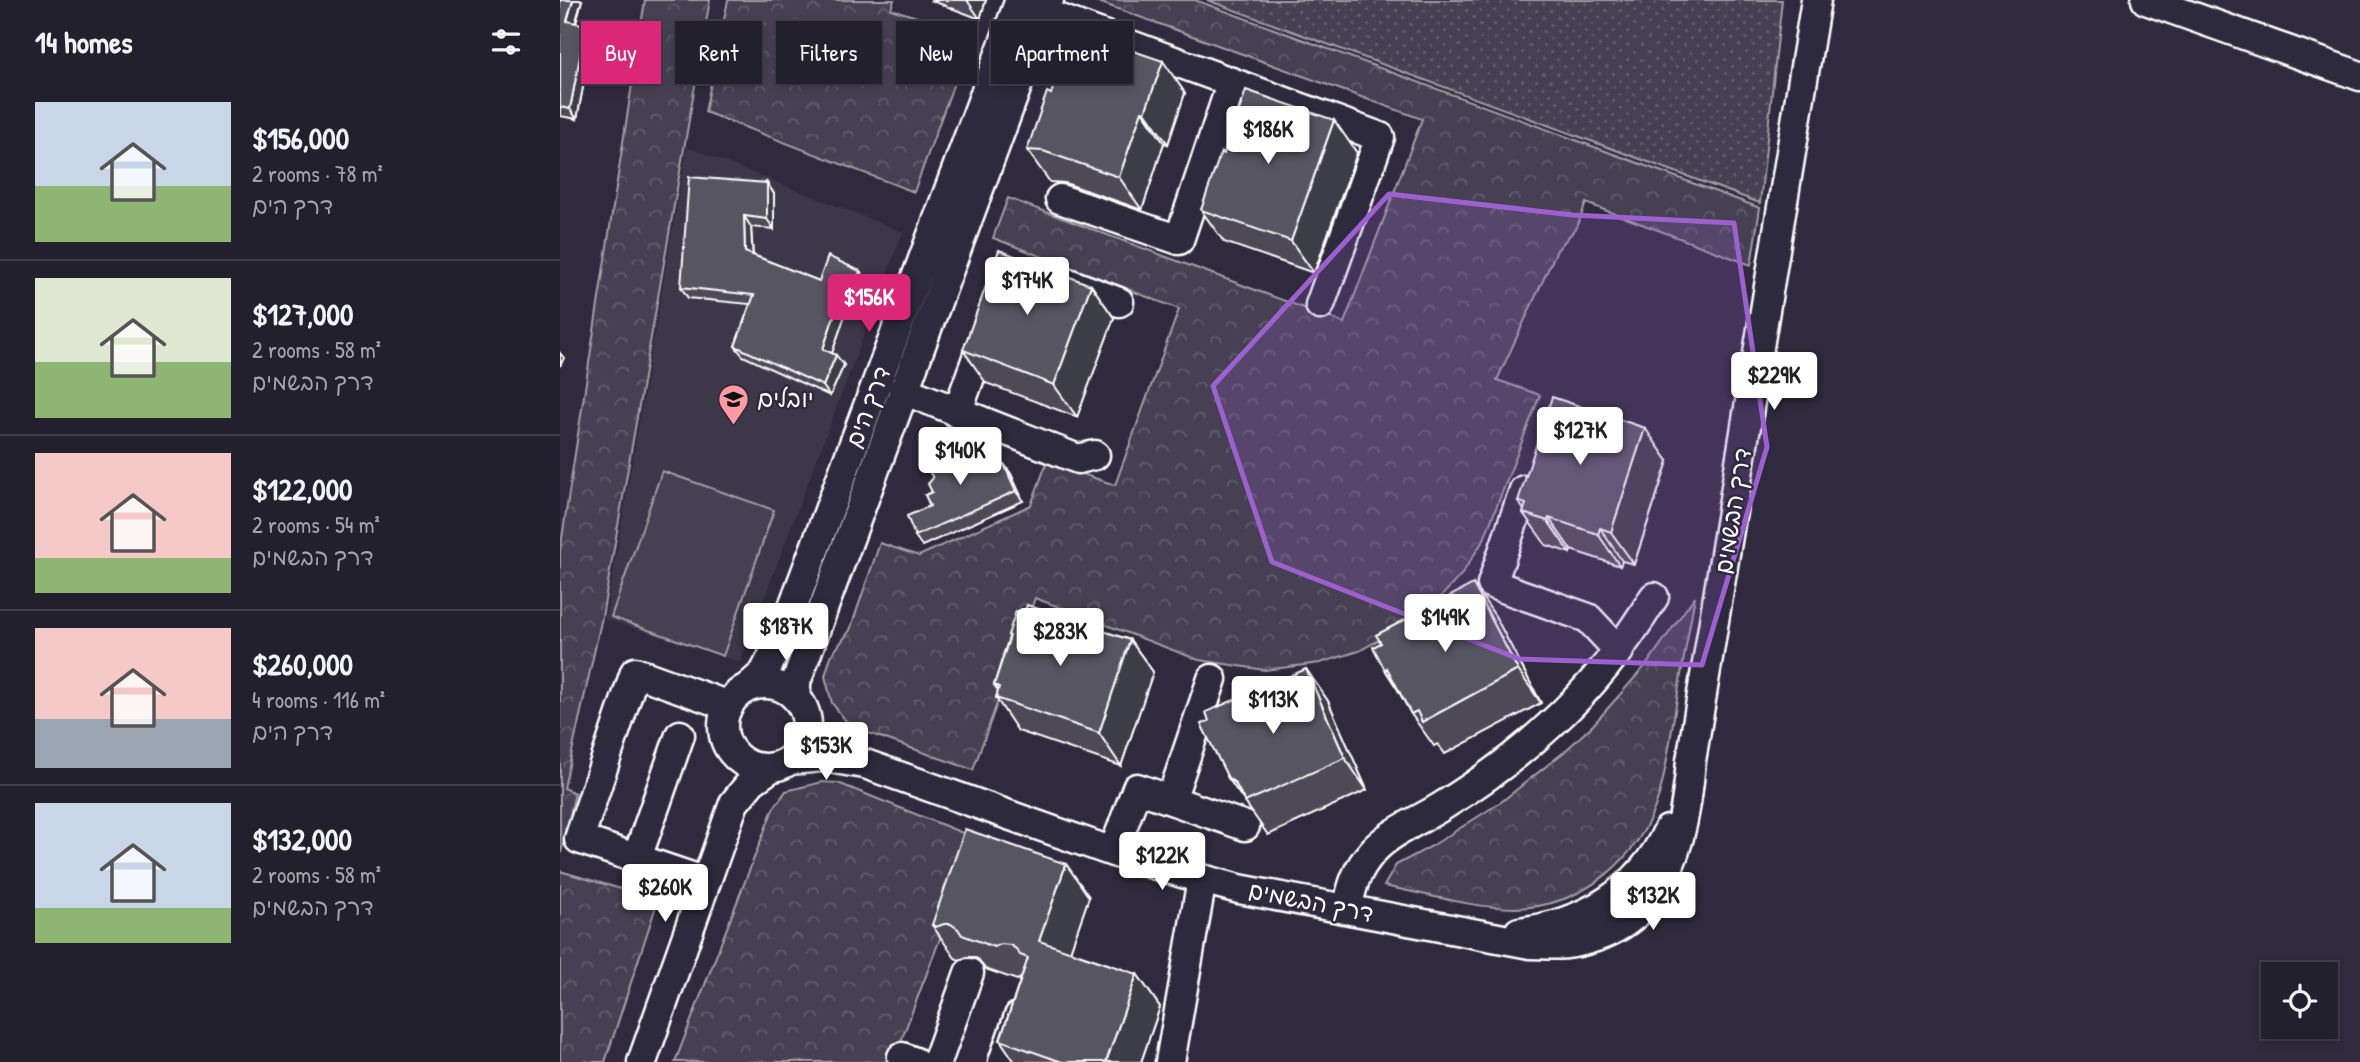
<!DOCTYPE html>
<meta charset="utf-8">
<style>
body{margin:0;font-family:"Patrick Hand","Playpen Sans Hebrew",sans-serif;background:#2f2d3a;color:#f1f3f6;height:100vh;display:flex;flex-direction:column;font-size:26px;white-space:nowrap}
*{box-sizing:border-box;margin:0}
p{font-size:23px;color:#a3a3aa}
.icon{flex:none;width:38px;height:38px;fill:none;stroke:currentColor;stroke-width:2;stroke-linecap:round;stroke-linejoin:round}
.map{position:relative;flex:1;overflow:hidden}
.panel{display:flex;flex-direction:column;background:#23202e;width:560px}
.panel>*{flex:none}
.hud{position:absolute;left:21px;top:21px;width:665px;height:63px;display:flex;gap:14px}
.tools{position:absolute;left:1701px;top:962px;display:grid;gap:14px}
.tools a{display:grid;place-items:center;width:77px;height:77px;border-radius:0px;background:#23202e;box-shadow:0 4px 10px #0003,0 0 0 2px #403e4a;font-size:35px}
.price{position:absolute;translate:-50% -60px;padding:0 16px;border-radius:7px;background:#fff;color:#222;font-size:23px;line-height:46px;filter:drop-shadow(0 2px 4px #0008)}
.price::after{content:'';position:absolute;left:50%;top:42px;width:21px;height:16px;margin-left:-10px;background:inherit;clip-path:polygon(0 0,100% 0,50% 100%)}
.price.active{background:#db2777;color:#fff}
ul{padding:0;list-style:none}
li{display:flex;align-items:center;gap:21px;height:175px;padding:0 35px}
li+li{border-top:2px solid #403e4a}
li span{display:grid;place-items:center;flex:none;width:196px;height:140px;border-radius:0px;color:#555}
li>.icon{margin-inline-start:auto}
span .icon{width:84px;height:84px;fill:#fffc;stroke-width:1}
li b{font-size:30px}
h2{display:flex;justify-content:space-between;align-items:center;height:84px;padding:0 35px;font-size:30px}
.chip{padding:0 24px;border-radius:0px;background:#23202e;box-shadow:0 4px 10px #0003,0 0 0 2px #403e4a;font-size:24px;line-height:63px}
.chip.active{background:#db2777;color:#fff}
main{display:flex;flex:1;min-height:0}
.map>svg:first-child{display:block}
.built{fill:#3c3749}
.grass{fill:url(#grass-dots);stroke:#a2a0a8;stroke-width:2}
.park{fill:url(#park-crowns);stroke:#a2a0a8;stroke-width:2}
.garden{fill:#464152;stroke:#a2a0a8;stroke-width:2}
.lines{fill:none;stroke-linecap:round;stroke-linejoin:round}
.minor-casing{stroke:#fff;stroke-width:33}
.minor{stroke:#2f2a3d;stroke-width:28}
.wall{fill:#4d4956;stroke:#fff;stroke-width:2}
.shaded-wall{fill:#3e3c46;stroke:#fff;stroke-width:2}
.building{fill:#595564;stroke:#fff;stroke-width:2}
.marked{fill:#9c61cf;fill-opacity:0.2;stroke:#9c61cf;stroke-width:5;stroke-linejoin:round}
.labels{text-anchor:middle;stroke-width:5;stroke-linejoin:round;paint-order:stroke}
.poi-label{font-size:24px;fill:#fff;stroke:#2f2a3d;text-anchor:start}
.street-label{font-size:24px;fill:#fff;stroke:#2f2a3d}
</style>
<main>
<section class="panel">
<h2>14 homes<svg class="icon" aria-label="filters" viewBox="0 0 24 24"><path d="M4 7h16M4 17h16"/><circle cx="9" cy="7" r="2"/><circle cx="15" cy="17" r="2"/></svg></h2>
<ul>
<li><span style="background:linear-gradient(#c9d6e8 60%,#8fb573 0)"><svg class="icon" aria-label="home" viewBox="0 0 24 24"><path d="M3 11l9-7 9 7M6 9v11h12V9"/></svg></span><div><b>$156,000</b><p>2 rooms · 78 m²</p><p>דרך הים</p></div></li>
<li><span style="background:linear-gradient(#dfe7d0 60%,#8fb573 0)"><svg class="icon" aria-label="home" viewBox="0 0 24 24"><path d="M3 11l9-7 9 7M6 9v11h12V9"/></svg></span><div><b>$127,000</b><p>2 rooms · 58 m²</p><p>דרך הבשמים</p></div></li>
<li><span style="background:linear-gradient(#f6c9c9 75%,#8fb573 0)"><svg class="icon" aria-label="home" viewBox="0 0 24 24"><path d="M3 11l9-7 9 7M6 9v11h12V9"/></svg></span><div><b>$122,000</b><p>2 rooms · 54 m²</p><p>דרך הבשמים</p></div></li>
<li><span style="background:linear-gradient(#f6c9c9 65%,#9aa5b1 0)"><svg class="icon" aria-label="home" viewBox="0 0 24 24"><path d="M3 11l9-7 9 7M6 9v11h12V9"/></svg></span><div><b>$260,000</b><p>4 rooms · 116 m²</p><p>דרך הים</p></div></li>
<li><span style="background:linear-gradient(#c9d6e8 75%,#8fb573 0)"><svg class="icon" aria-label="home" viewBox="0 0 24 24"><path d="M3 11l9-7 9 7M6 9v11h12V9"/></svg></span><div><b>$132,000</b><p>2 rooms · 58 m²</p><p>דרך הבשמים</p></div></li>
</ul>
</section>
<div class="map">
<svg width="1800" height="1062" viewBox="0 0 1800 1062">
<defs>
<pattern id="grass-dots" width="8" height="8" patternUnits="userSpaceOnUse" patternTransform="scale(1.75)"><rect width="8" height="8" fill="#464152"/><path d="M2 2h.1M6 6h.1" fill="none" stroke="#625e6c" stroke-width="1.8" stroke-linecap="round"/></pattern>
<pattern id="park-crowns" width="20" height="18" patternUnits="userSpaceOnUse" patternTransform="scale(1.75)"><rect width="20" height="18" fill="#464152"/><path d="M2 6a3 3 0 1 1 6 0M12 15a3 3 0 1 1 6 0" fill="none" stroke="#625e6c"/></pattern>
</defs>
<rect width="100%" height="100%" fill="#2f2a3d"/>
<filter id="ink" filterUnits="userSpaceOnUse"><feTurbulence type="fractalNoise" baseFrequency=".0143" numOctaves="2"/><feDisplacementMap in="SourceGraphic" scale="14" xChannelSelector="R" yChannelSelector="G"/><feConvolveMatrix kernelMatrix="1 2 1 2 8 2 1 2 1" color-interpolation-filters="sRGB"/></filter>
<g filter="url(#ink)">
<path class="built" d="M 127,147 L 343,232 L 180,662 L 45,619 Z"/>
<path class="grass" d="M 647,0 L 1222,0 L 1200,203 Z"/>
<path class="park" d="M 85,0 L 150,0 L 42,617 L 4,788 L 15,793 L 0,857 L 0,551 Z
M 168,0 L 334,0 L 331,9 L 412,34 L 354,192 L 145,112 Z
M 533,0 L 635,0 L 1200,208 L 1191,265 L 1026,203 L 1017,227 L 997,250 L 937,380 L 980,395 L 924,539 L 902,574 L 876,602 L 836,630 L 799,651 L 760,663 L 705,670 L 639,660 L 475,598 L 413,770 L 303,731 L 286,721 L 272,703 L 265,676 L 271,656 L 290,630 L 320,543 L 359,556 L 471,505 L 487,462 L 555,485 L 619,309 L 433,238 L 448,198 L 784,323 L 862,119 Z
M 1135,596 C 1128,635 1121,673 1115,711 C 1110,739 1107,768 1099,795 C 1080,859 1023,907 955,908 C 911,908 867,894 824,886 L 836,865 L 872,846 L 941,802 L 1004,752 L 1033,725 L 1087,664 Z
M 262,782 L 278,783 L 418,839 L 333,1062 L 115,1062 L 213,809 L 226,791 Z
M 0,871 L 98,900 L 45,1062 L 0,1062 Z"/>
<path class="garden" d="M 102,471 L 214,510 L 163,656 L 51,617 Z"/>
<g class="lines">
<defs>
<path id="minor" d="M 1586,0 L 1800,76
M 484,13 L 820,137 L 760,305
M 500,199 L 619,240 L 672,82
M 503,281 L 559,302
M 343,390 L 518,459 L 535,455
M 397,413 L 427,330
M 964,490 L 932,584 L 1028,618 L 1059,651
M163 726a42 42 0 1 1 84 0a42 42 0 1 1-84 0Z
M 187,688 L 204,673 L 219,644 L 460,0
M 236,697 L 236,682 L 489,0
M 639,719 L 664,728 L 682,721
M 229,760 L 262,757 L 305,764 L 553,852 L 642,879 L 679,889 L 970,944 C 984,944 999,946 1013,943 C 1106,926 1124,843 1131,761 L 1256,0
M 611,800 L 652,679
M 553,852 L 577,788 L 685,826
M 77,858 L 120,735
M 146,882 L 19,839 L 75,672 L 169,706
M 788,909 C 791,886 797,869 813,851 C 831,831 861,820 884,805 C 921,782 958,755 990,725 C 1031,688 1065,645 1094,597
M 959,932 C 1023,924 1081,891 1108,830
M 342,1057 L 355,1062
M 82,1062 L 174,803 L 192,781 L 212,767
M 377,1062 L 409,973
M 443,1062 L 459,1016
M 610,1062 L 642,879"/>
</defs>
<use href="#minor" class="minor-casing"/>
<use href="#minor" class="minor"/>
</g>
<path class="wall" d="M 0,0 L 22,0 L 16,23 L 33,34 L 17,119 L 0,116 Z
M 370,0 L 426,0 L 420,19 Z
M 625,93 L 608,144 L 604,143 L 582,210 L 505,183 L 490,182 L 467,150 L 491,94 Z
M 797,153 L 754,273 L 664,242 L 641,210 L 664,154 Z
M 207,183 L 214,194 L 214,229 L 191,227 L 193,255 L 259,281 L 300,271 L 307,281 L 298,316 L 286,312 L 272,353 L 284,365 L 270,396 L 183,356 L 175,346 L 190,304 L 128,298 L 121,287 Z
M 531,285 L 554,318 L 517,417 L 426,383 L 403,350 Z
M 1108,461 L 1074,564 L 1062,561 L 1060,566 L 1011,550 L 1010,553 L 986,545 L 963,513 L 964,510 L 958,501 Z
M 444,464 L 451,474 L 463,501 L 362,546 L 355,536 L 370,506 L 372,492 Z
M 913,584 L 935,616 L 981,703 L 885,754 L 878,744 L 874,746 L 851,714 L 838,690 L 825,670 L 821,643 Z
M 464,613 L 570,640 L 593,672 L 561,766 L 458,731 L 436,698 L 438,691 L 434,685 L 449,637 L 448,635 Z
M 746,669 L 768,701 L 807,790 L 708,835 L 668,778 L 649,721 Z
M 506,864 L 529,897 L 510,951 L 577,974 L 600,1007 L 581,1062 L 455,1062 L 440,1040 L 461,978 L 457,980 L 425,969 L 419,960 L 414,957 L 407,957 L 399,960 L 395,958 L 372,925 Z"/>
<path class="shaded-wall" d="M 13,0 L 22,0 L 13,31 L 7,21 Z
M 407,0 L 426,0 L 420,19 Z
M 26,25 L 33,34 L 17,119 L 10,109 Z
M 603,61 L 625,93 L 608,144 L 585,112 Z
M 582,111 L 604,143 L 582,210 L 559,177 Z
M 774,120 L 797,153 L 754,273 L 731,241 Z
M 207,183 L 214,194 L 214,229 L 207,219 Z
M 184,216 L 191,227 L 193,263 L 185,252 Z
M 300,271 L 307,281 L 298,316 L 291,305 Z
M 531,285 L 554,318 L 517,417 L 494,385 Z
M 279,301 L 286,312 L 270,359 L 263,349 Z
M 0,353 L 4,358 L 0,366 Z
M 276,355 L 284,365 L 270,396 L 263,386 Z
M 1085,428 L 1108,461 L 1074,564 L 1051,532 Z
M 444,464 L 451,474 L 463,501 L 456,491 Z
M 989,518 L 1011,550 L 1010,553 L 988,521 Z
M 1040,528 L 1062,561 L 1060,566 L 1038,534 Z
M 913,584 L 935,616 L 981,703 L 958,670 Z
M 570,640 L 593,672 L 561,766 L 539,733 Z
M 746,669 L 768,701 L 807,790 L 785,758 Z
M 506,864 L 529,897 L 502,974 L 479,941 Z
M 577,974 L 600,1007 L 581,1062 L 546,1062 Z"/>
<path class="building" d="M 0,0 L 13,0 L 7,21 L 26,25 L 10,109 L 0,107 Z
M 512,30 L 603,61 L 585,112 L 582,111 L 559,177 L 483,151 L 467,150 L 487,92 L 491,94 Z
M 686,90 L 774,120 L 731,241 L 641,210 L 661,152 L 664,154 Z
M 129,177 L 207,183 L 207,219 L 184,216 L 185,252 L 259,281 L 268,256 L 300,271 L 291,305 L 279,301 L 263,349 L 276,355 L 263,386 L 175,346 L 194,295 L 121,287 Z
M 439,250 L 531,285 L 494,385 L 403,350 Z
M 992,397 L 1085,428 L 1051,532 L 1040,528 L 1038,534 L 989,518 L 988,521 L 963,513 L 966,504 L 958,501 Z
M 397,446 L 444,464 L 456,491 L 355,536 L 347,516 L 370,506 L 365,495 L 372,492 L 368,484 L 373,478 L 365,464 Z
M 913,584 L 958,670 L 862,722 L 857,711 L 851,714 L 827,668 L 825,670 L 813,647 L 821,643 L 816,635 Z
M 467,605 L 570,640 L 539,733 L 436,698 L 439,687 L 434,685 L 450,636 L 448,635 L 456,611 L 464,613 Z
M 746,669 L 785,758 L 685,802 L 675,783 L 668,778 L 641,724 L 649,721 L 646,712 Z
M 405,829 L 506,864 L 479,941 L 577,974 L 546,1062 L 502,1062 L 440,1040 L 468,958 L 460,955 L 456,949 L 450,945 L 441,944 L 434,947 L 402,935 L 398,929 L 391,924 L 384,924 L 376,927 L 372,925 Z"/>
</g>
<path class="marked" d="M 829,194 L 1013,215 L 1174,223 L 1207,447 L 1142,665 L 959,659 L 712,562 L 653,386 Z"/>
<defs>
<symbol id="school-pin" viewBox="-11 -11 22 30"><path d="M0 17L-7.5 6A9.5 9.5 0 1 1 7.5 6Z" fill="#ff9aa2" stroke="#2f2a3d"/><path d="M0-5L7-2L0 1L-7-2ZM-4 1L0 2.5L4 1V4Q0 6-4 4Z" fill="#111"/></symbol>
</defs>
<g fill-rule="evenodd">
<use href="#school-pin" x="156" y="382" width="35" height="47"/>
</g>
<g class="labels">
<g class="poi-label">
<text x="197" y="407">יובלים</text>
</g>
<g class="street-label">
<text transform="translate(308 407) rotate(-69)" y="8">דרך הים</text>
<text transform="translate(1173 511) rotate(-81)" y="8">דרך הבשמים</text>
<text transform="translate(751 902) rotate(11)" y="8">דרך הבשמים</text>
</g>
</g>
</svg>
<div class="tools">
<a><svg class="icon" aria-label="locate" viewBox="0 0 24 24"><circle cx="12" cy="12" r="6"/><path d="M12 2v4M12 18v4M2 12h4M18 12h4"/></svg></a>
</div>
<b class="price" style="left:708px;top:166px">$186K</b>
<b class="price" style="left:467px;top:317px">$174K</b>
<b class="price active" style="left:309px;top:334px">$156K</b>
<b class="price" style="left:1214px;top:412px">$229K</b>
<b class="price" style="left:1020px;top:467px">$127K</b>
<b class="price" style="left:400px;top:487px">$140K</b>
<b class="price" style="left:885px;top:654px">$149K</b>
<b class="price" style="left:226px;top:663px">$187K</b>
<b class="price" style="left:500px;top:668px">$283K</b>
<b class="price" style="left:713px;top:736px">$113K</b>
<b class="price" style="left:266px;top:782px">$153K</b>
<b class="price" style="left:602px;top:892px">$122K</b>
<b class="price" style="left:105px;top:924px">$260K</b>
<b class="price" style="left:1093px;top:932px">$132K</b>
<div class="hud">
<a class="chip active">Buy</a>
<a class="chip">Rent</a>
<a class="chip">Filters</a>
<a class="chip">New</a>
<a class="chip">Apartment</a>
</div>
</div>
</main>
